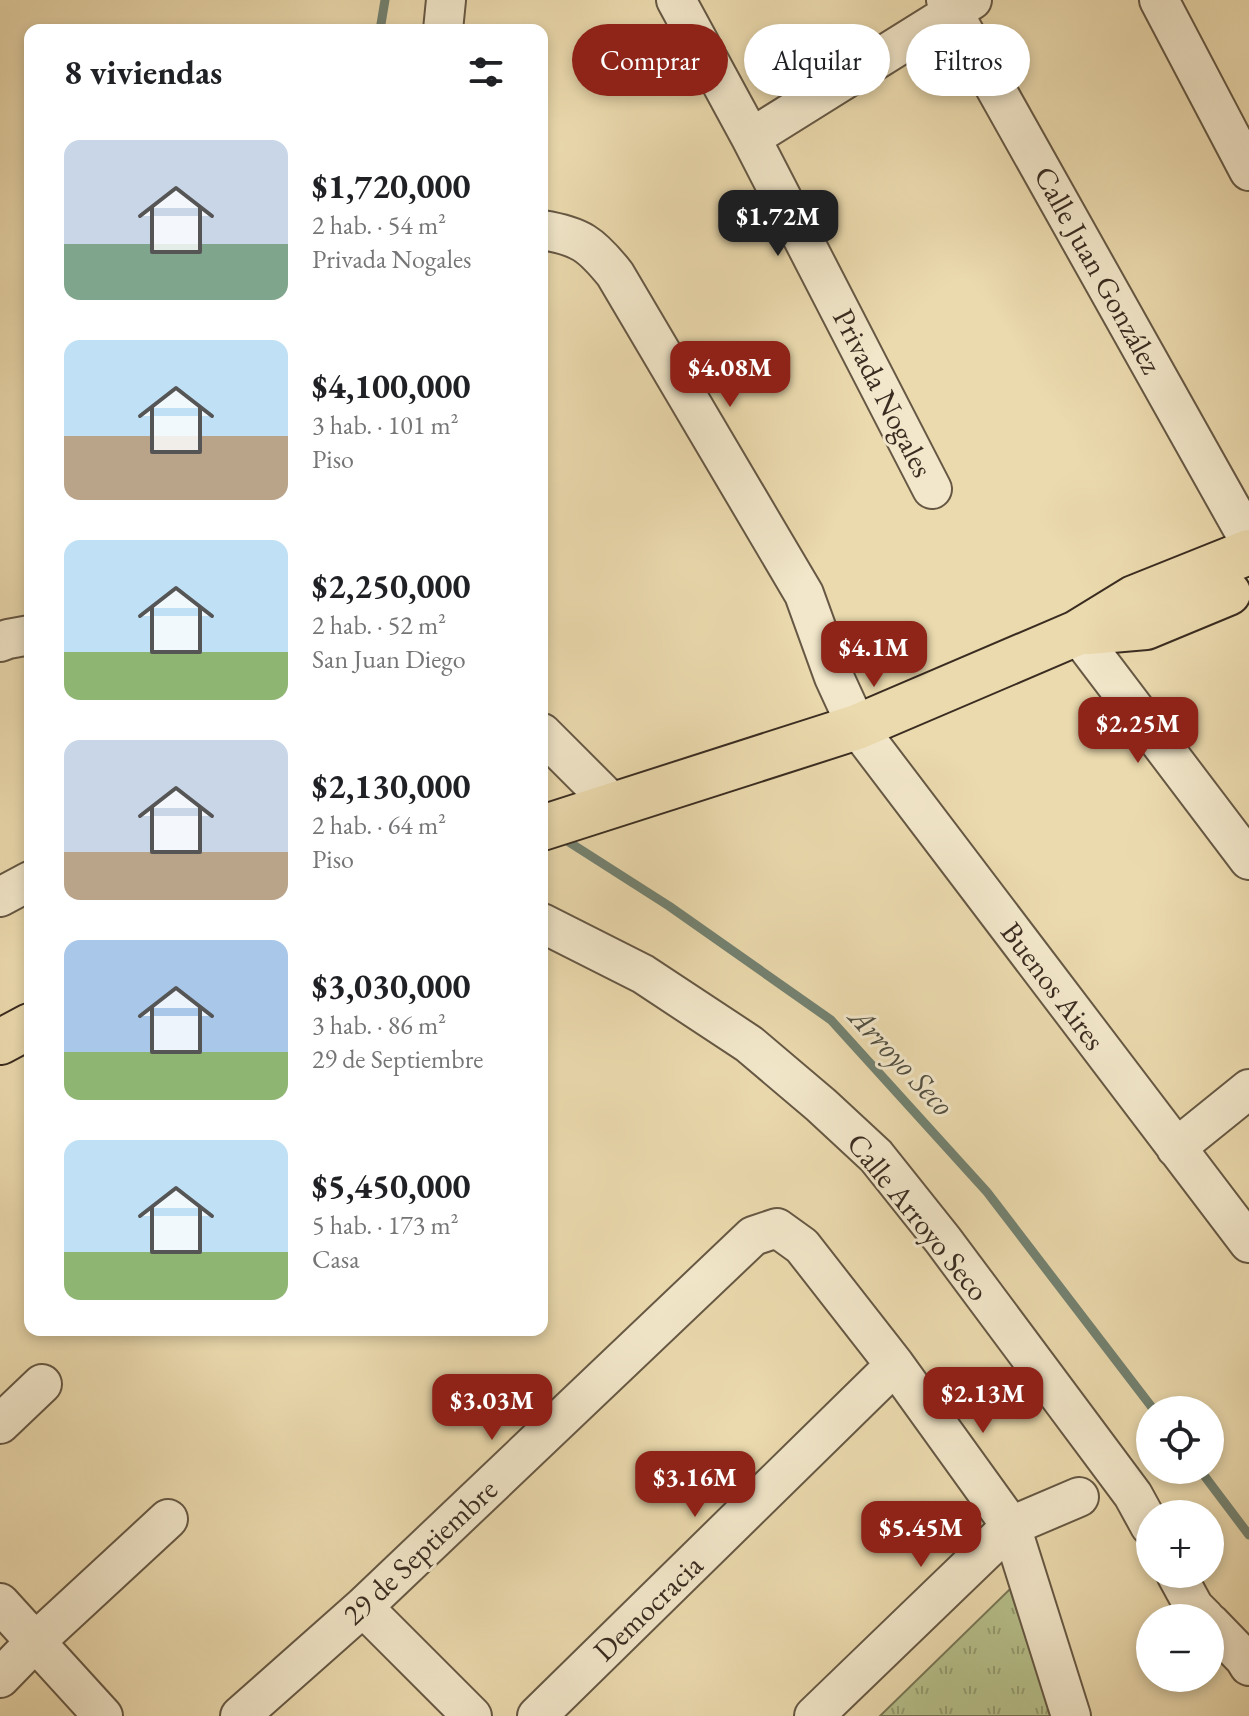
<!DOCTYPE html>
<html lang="es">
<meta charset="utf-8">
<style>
body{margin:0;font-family:"EB Garamond",serif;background:#f2f2f2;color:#202124;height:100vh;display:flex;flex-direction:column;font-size:30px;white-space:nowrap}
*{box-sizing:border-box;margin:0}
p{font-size:26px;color:#757577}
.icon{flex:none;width:44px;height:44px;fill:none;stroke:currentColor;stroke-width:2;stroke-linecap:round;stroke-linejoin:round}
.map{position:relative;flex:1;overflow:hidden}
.side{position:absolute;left:24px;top:24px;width:524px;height:1312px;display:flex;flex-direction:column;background:#fff;border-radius:16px;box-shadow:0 4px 12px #0003}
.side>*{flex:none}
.hud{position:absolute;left:572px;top:24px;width:556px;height:72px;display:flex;gap:16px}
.controls{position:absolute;left:1136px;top:1396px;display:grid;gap:16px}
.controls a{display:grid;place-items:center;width:88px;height:88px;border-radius:50%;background:#fff;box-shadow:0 4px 12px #0003;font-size:40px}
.price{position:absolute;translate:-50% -68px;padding:0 18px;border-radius:16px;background:#8f2418;color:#fff;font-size:26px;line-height:52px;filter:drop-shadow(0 2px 4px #0008)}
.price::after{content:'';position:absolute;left:50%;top:48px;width:24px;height:18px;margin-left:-12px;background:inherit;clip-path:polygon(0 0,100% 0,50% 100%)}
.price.on{background:#222;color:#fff}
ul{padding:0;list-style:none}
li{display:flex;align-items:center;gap:24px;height:200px;padding:0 40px}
li span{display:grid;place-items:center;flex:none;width:224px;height:160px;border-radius:16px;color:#555}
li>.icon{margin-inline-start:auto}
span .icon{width:96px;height:96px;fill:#fffc;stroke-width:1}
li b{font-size:34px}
h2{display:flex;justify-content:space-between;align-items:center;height:96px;padding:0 40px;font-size:34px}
.pill{padding:0 28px;border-radius:36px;background:#fff;box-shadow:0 4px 12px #0003;font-size:28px;line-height:72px}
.pill.on{background:#8f2418;color:#fff}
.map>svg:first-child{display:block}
.park{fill:url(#park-tufts);stroke:#787656;stroke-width:2}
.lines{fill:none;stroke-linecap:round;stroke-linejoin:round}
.stream{stroke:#738271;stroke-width:9}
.minor-casing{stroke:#665844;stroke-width:42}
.major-casing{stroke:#3a2c21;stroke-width:48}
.minor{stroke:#f2e7ca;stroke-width:38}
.major{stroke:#ebdaae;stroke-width:44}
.labels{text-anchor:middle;stroke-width:6;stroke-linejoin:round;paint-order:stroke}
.street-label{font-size:30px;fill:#3a2c21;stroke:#f2e7ca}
.water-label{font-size:32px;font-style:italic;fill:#525042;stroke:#f2e7ca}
</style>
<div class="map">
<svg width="1249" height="1716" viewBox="0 0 1249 1716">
<defs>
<pattern id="park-tufts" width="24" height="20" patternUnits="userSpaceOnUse" patternTransform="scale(2)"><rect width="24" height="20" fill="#b6c08b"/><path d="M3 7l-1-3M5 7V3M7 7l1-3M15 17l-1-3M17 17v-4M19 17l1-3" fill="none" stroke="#959c71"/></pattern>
</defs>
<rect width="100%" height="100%" fill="#ebdaae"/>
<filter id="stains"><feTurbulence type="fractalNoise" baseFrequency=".0025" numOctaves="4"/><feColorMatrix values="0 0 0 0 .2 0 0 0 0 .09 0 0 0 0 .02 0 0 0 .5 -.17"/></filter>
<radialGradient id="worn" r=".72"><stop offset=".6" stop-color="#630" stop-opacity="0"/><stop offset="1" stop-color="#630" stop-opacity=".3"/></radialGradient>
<path class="park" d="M 1010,1589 L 1052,1716 L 880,1716 Z"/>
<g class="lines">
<path class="stream" d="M 380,30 L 385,0
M 561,837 L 669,906 L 831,1020 L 987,1192 L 1154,1410
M 1200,1470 L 1249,1535"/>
<defs>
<path id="minor" d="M 676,0 L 751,138 L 932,489
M 946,0 L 1249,540
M 1159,0 L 1249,171
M 443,30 L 446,0
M 751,138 L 972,0
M 542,230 C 580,236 591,244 615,274 L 804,594 L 834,677 L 857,727 L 1249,1243
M 1077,633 L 1249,860
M 0,642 L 8,639 L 30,635
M 542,733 L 614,805
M 0,897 L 30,881
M 542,923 L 643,974 L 749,1044 L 821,1105 L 876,1156 L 943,1240 L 1133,1495 L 1150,1526
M 1176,1148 L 1249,1089
M 0,1424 L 42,1384
M 1176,1574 L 1194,1607 L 1205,1618
M 0,1603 L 103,1716
M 363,1607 L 472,1716
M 1210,1623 L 1244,1658 L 1249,1666
M 0,1678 L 35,1642 L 168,1519
M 240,1716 L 363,1607 L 753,1236 L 777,1228 L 802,1246 L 895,1365 L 1011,1526 L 1071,1716
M 537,1716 L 895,1365
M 814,1716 L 1011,1526 L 1079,1497"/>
<path id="major" d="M 1088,632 L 1146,627 L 1228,593
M 542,828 L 857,727 L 1077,633 L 1134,598 L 1249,552
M 0,1042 L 30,1026"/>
</defs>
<use href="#minor" class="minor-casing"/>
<use href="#major" class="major-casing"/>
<use href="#minor" class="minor"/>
<use href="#major" class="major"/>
</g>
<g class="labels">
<g class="street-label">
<text transform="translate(1098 270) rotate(61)" y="10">Calle Juan González</text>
<text transform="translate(883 393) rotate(63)" y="10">Privada Nogales</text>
<text transform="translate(1053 986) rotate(53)" y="10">Buenos Aires</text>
<text transform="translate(918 1217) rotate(51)" y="10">Calle Arroyo Seco</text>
<text transform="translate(420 1552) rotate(-43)" y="10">29 de Septiembre</text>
<text transform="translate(648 1608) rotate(-44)" y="10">Democracia</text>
</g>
<g class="water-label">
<text transform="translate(902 1061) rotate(47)" y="11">Arroyo Seco</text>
</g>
</g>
<rect width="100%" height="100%" filter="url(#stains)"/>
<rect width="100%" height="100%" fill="url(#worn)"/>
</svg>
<div class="controls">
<a><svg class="icon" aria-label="locate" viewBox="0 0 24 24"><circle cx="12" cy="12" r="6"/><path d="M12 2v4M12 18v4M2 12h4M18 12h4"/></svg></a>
<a>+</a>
<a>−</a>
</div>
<b class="price on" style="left:778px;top:258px">$1.72M</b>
<b class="price" style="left:730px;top:409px">$4.08M</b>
<b class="price" style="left:874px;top:689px">$4.1M</b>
<b class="price" style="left:1138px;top:765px">$2.25M</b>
<b class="price" style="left:983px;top:1435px">$2.13M</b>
<b class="price" style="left:492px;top:1442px">$3.03M</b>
<b class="price" style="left:695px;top:1519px">$3.16M</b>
<b class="price" style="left:921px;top:1569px">$5.45M</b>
<div class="hud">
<a class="pill on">Comprar</a>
<a class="pill">Alquilar</a>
<a class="pill">Filtros</a>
</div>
<section class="side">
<h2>8 viviendas<svg class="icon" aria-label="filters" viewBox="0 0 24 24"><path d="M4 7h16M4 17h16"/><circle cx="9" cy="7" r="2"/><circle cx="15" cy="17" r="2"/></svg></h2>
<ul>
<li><span style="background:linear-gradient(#c9d6e8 65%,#7fa58c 0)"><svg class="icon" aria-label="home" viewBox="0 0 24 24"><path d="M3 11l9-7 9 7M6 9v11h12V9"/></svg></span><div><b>$1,720,000</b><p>2 hab. · 54 m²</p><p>Privada Nogales</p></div></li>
<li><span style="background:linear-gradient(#bfe0f5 60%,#b9a48a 0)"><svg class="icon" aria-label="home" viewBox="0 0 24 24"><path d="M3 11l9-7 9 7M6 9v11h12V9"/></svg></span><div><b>$4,100,000</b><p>3 hab. · 101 m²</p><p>Piso</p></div></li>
<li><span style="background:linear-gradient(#bfe0f5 70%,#8fb573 0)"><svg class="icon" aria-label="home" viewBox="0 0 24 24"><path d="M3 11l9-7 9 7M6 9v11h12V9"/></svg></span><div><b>$2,250,000</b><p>2 hab. · 52 m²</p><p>San Juan Diego</p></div></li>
<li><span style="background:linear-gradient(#c9d6e8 70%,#b9a48a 0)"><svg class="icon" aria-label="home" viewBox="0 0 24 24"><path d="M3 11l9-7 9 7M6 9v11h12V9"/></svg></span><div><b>$2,130,000</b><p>2 hab. · 64 m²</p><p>Piso</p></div></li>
<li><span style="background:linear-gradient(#a9c7e8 70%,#8fb573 0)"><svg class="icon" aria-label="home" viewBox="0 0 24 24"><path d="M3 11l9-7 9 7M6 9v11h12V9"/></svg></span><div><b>$3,030,000</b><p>3 hab. · 86 m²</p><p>29 de Septiembre</p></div></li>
<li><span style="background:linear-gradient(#bfe0f5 70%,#8fb573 0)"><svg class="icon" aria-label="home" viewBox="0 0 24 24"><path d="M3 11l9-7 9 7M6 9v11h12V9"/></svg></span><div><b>$5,450,000</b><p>5 hab. · 173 m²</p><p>Casa</p></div></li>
</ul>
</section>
</div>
